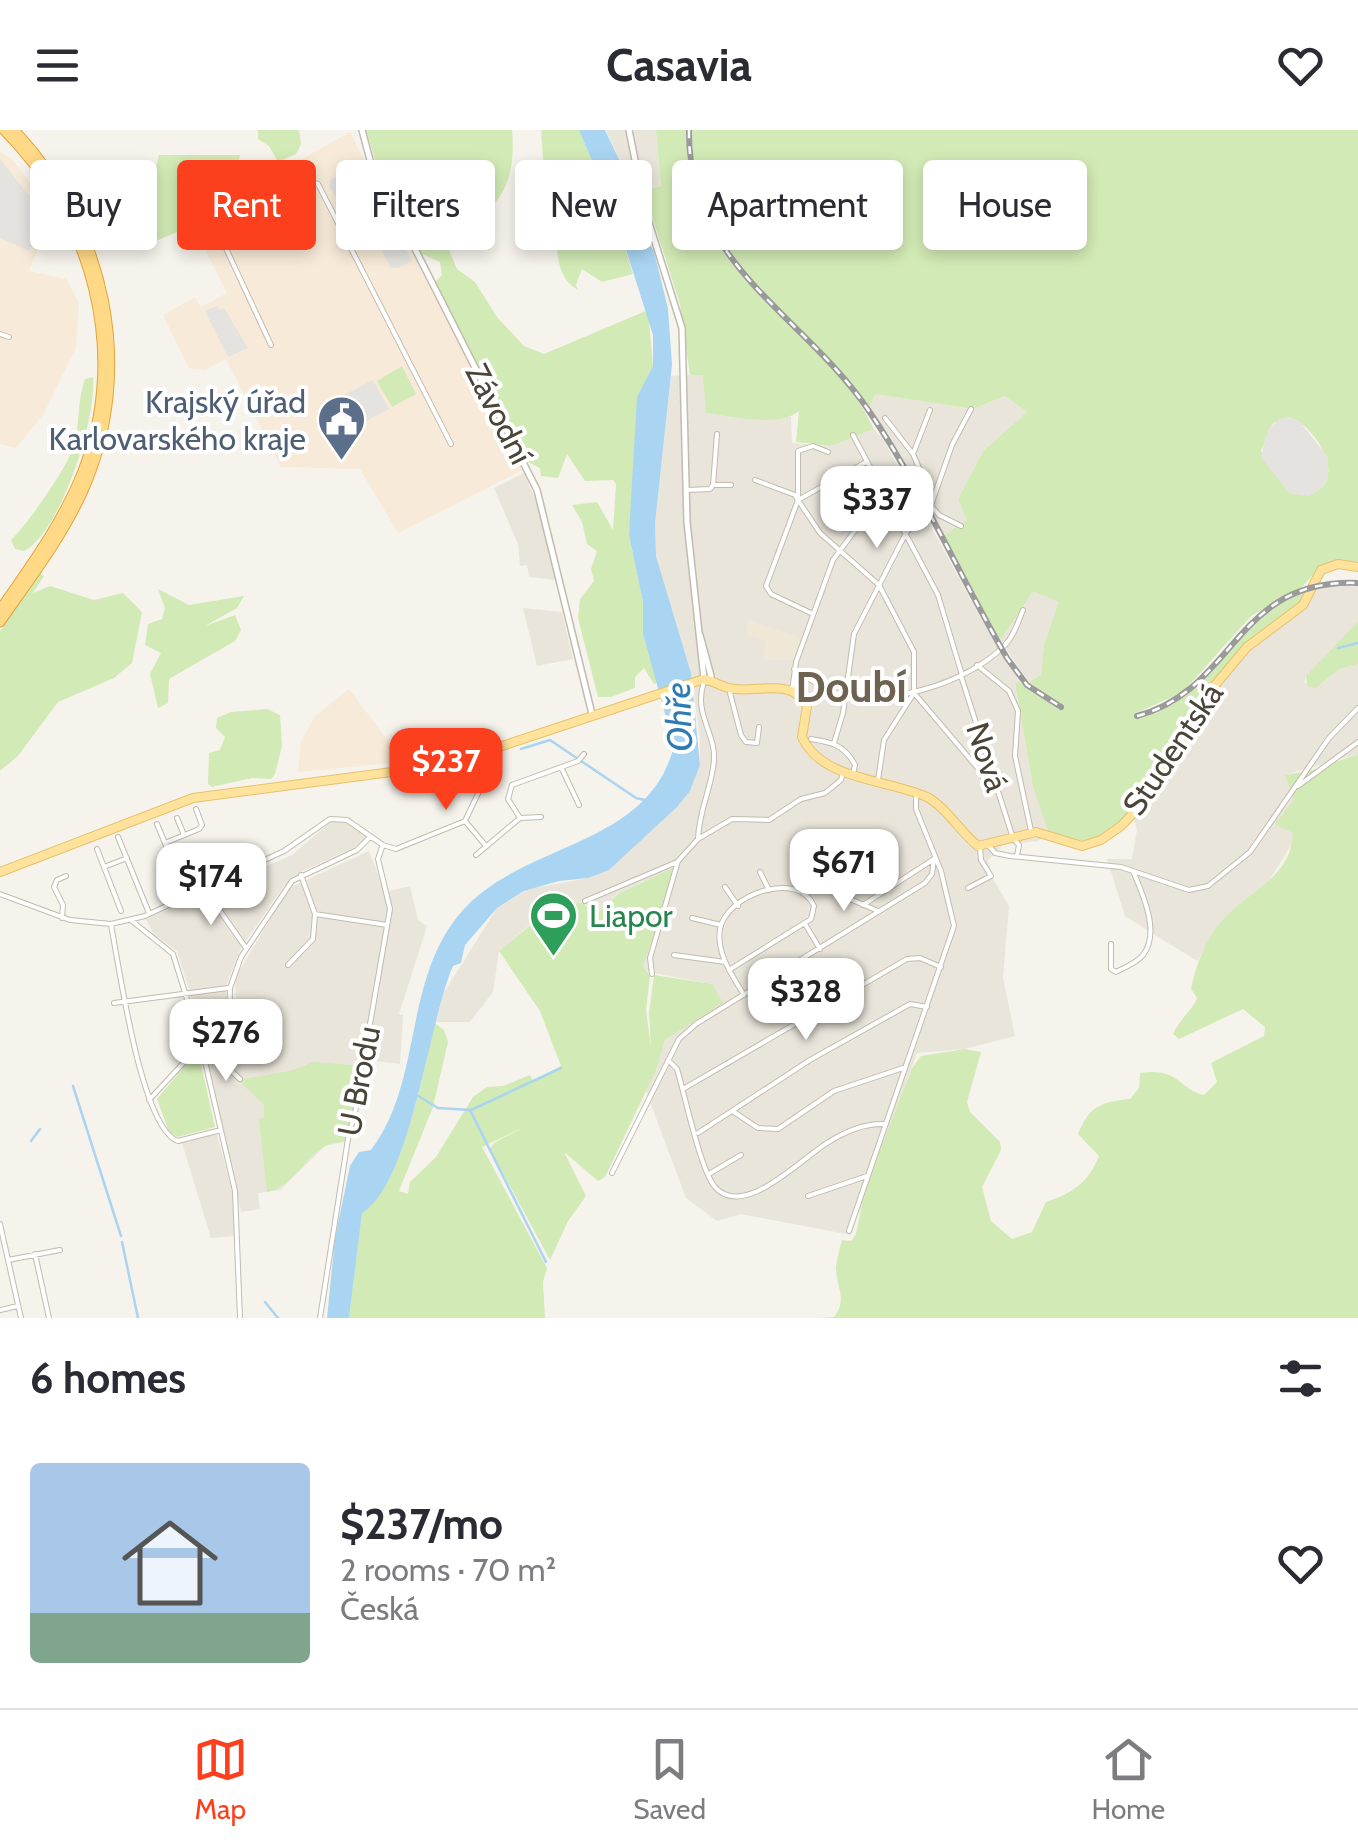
<!DOCTYPE html>
<meta charset="utf-8">
<style>
body{margin:0;font-family:Cabin,sans-serif;background:#f7f7f7;color:#2b2b33;height:100vh;display:flex;flex-direction:column;font-size:38px;white-space:nowrap}
*{box-sizing:border-box;margin:0}
p{font-size:32px;color:#7c7c81}
.icon{flex:none;width:55px;height:55px;fill:none;stroke:currentColor;stroke-width:2;stroke-linecap:round;stroke-linejoin:round}
.map{position:relative;height:1188px;overflow:hidden}
.panel{display:flex;flex-direction:column;background:#fff;flex:1}
.panel>*{flex:none}
.top-card{position:absolute;left:30px;top:30px;width:1300px;height:90px;display:flex;gap:20px}
.price{position:absolute;translate:-50% -85px;padding:0 22px;border-radius:20px;background:#fff;color:#222;font-size:32px;line-height:65px;filter:drop-shadow(0 2px 5px #0008)}
.price::after{content:'';position:absolute;left:50%;top:60px;width:30px;height:22px;margin-left:-15px;background:inherit;clip-path:polygon(0 0,100% 0,50% 100%)}
.price.current{background:#fc3f1d;color:#fff}
ul{padding:0;list-style:none}
li{display:flex;align-items:center;gap:30px;height:250px;padding:0 30px}
li+li{border-top:2px solid #e1e1e2}
li span{display:grid;place-items:center;flex:none;width:280px;height:200px;border-radius:10px;color:#555}
li>.icon{margin-inline-start:auto}
span .icon{width:120px;height:120px;fill:#fffc;stroke-width:1}
li b{font-size:42px}
h2{display:flex;justify-content:space-between;align-items:center;height:120px;padding:0 30px;font-size:42px}
.pill{padding:0 35px;border-radius:10px;background:#fff;box-shadow:0 5px 15px #0003;font-size:35px;line-height:90px}
.pill.current{background:#fc3f1d;color:#fff}
header{display:flex;justify-content:space-between;align-items:center;height:130px;padding:0 30px;background:#fff;font-size:45px;font-weight:700}
.tab-bar{display:flex;justify-content:space-around;align-items:center;height:140px;border-top:2px solid #e1e1e2;background:#fff;font-size:28px;color:#7c7c81}
.tab-bar a{display:grid;justify-items:center;gap:5px}
.tab-bar .current{color:#fc3f1d}
.map>svg:first-child{display:block}
.residential{fill:#eae5da}
.commercial{fill:#f7ead8}
.education{fill:#efe8d6}
.green{fill:#d2eab5;fill-rule:evenodd}
.parking{fill:#e5e3e0}
.water{fill:#a9d4f2}
.lines{fill:none;stroke-linecap:round;stroke-linejoin:round}
.stream{stroke:#a9d4f2;stroke-width:2.5}
.minor-casing{stroke:#c2bbae;stroke-width:6}
.tertiary-casing{stroke:#c2bbae;stroke-width:8}
.primary-casing{stroke:#e6c16a;stroke-width:10}
.trunk-casing{stroke:#e0a43c;stroke-width:11}
.minor{stroke:#fff;stroke-width:4}
.tertiary{stroke:#fff;stroke-width:5}
.primary{stroke:#ffe39c;stroke-width:8}
.trunk{stroke:#ffd985;stroke-width:9}
.rail-casing{stroke:#9a9a9a;stroke-width:6}
.rail{stroke:#fff;stroke-width:2.5;stroke-dasharray:8;stroke-linecap:butt}
.labels{text-anchor:middle;stroke-width:8;stroke-linejoin:round;paint-order:stroke}
.service-label{font-size:32px;fill:#4e5e75;stroke:#fff;text-anchor:end}
.street-label{font-size:32px;fill:#4b4439;stroke:#fff}
.leisure-label{font-size:32px;fill:#27864d;stroke:#fff;text-anchor:start}
.water-label{font-size:35px;font-style:italic;fill:#2e7ab2;stroke:#fff}
.district-label{font-size:42px;font-weight:bold;fill:#6e6250;stroke:#fff}
</style>
<header><svg class="icon" aria-label="menu" viewBox="0 0 24 24"><path d="M4 6h16M4 12h16M4 18h16"/></svg>Casavia<svg class="icon" aria-label="heart" viewBox="0 0 24 24"><path d="M12 20l-8-8c-3-5 5-10 8-4 3-6 11-1 8 4z"/></svg></header>
<div class="map">
<svg width="1358" height="1188" viewBox="0 0 1358 1188">
<rect width="100%" height="100%" fill="#f6f3ec"/>
<path class="residential" d="M 606,0 L 656,0 L 661,56 L 645,60 L 642,44 L 625,42 Z
M 703,244 L 749,288 L 791,287 L 792,313 L 831,316 L 874,299 L 883,309 L 983,492 L 1020,552 L 1015,554 L 1033,657 L 1050,701 L 1038,711 L 1003,715 L 988,730 L 992,747 L 1009,776 L 1003,848 L 1015,906 L 965,919 L 917,923 L 851,1105 L 741,1084 L 717,1091 L 686,1068 L 646,961 L 665,910 L 694,891 L 712,854 L 648,842 L 643,836 L 675,745 L 644,751 L 620,763 L 594,786 L 583,771 L 539,787 L 499,821 L 493,862 L 470,892 L 436,892 L 443,864 L 497,778 L 529,759 L 588,748 L 622,727 L 690,661 L 700,635 L 700,608 L 691,543 L 656,426 L 655,394 L 671,246 Z
M 875,264 L 973,279 L 1006,266 L 1027,282 L 983,321 L 958,369 L 968,390 L 943,406 L 870,277 Z
M 524,343 L 539,378 L 556,450 L 529,447 L 527,435 L 520,436 L 518,414 L 494,358 Z
M 1330,456 L 1358,456 L 1358,491 L 1306,546 L 1304,553 L 1320,555 L 1339,539 L 1358,534 L 1358,624 L 1285,645 L 1294,670 L 1286,698 L 1293,703 L 1293,712 L 1264,759 L 1221,792 L 1197,831 L 1125,786 L 1107,729 L 1132,729 L 1137,700 L 1132,682 L 1190,580 L 1208,557 L 1252,507 L 1299,474 L 1304,462 Z
M 1033,460 L 1060,472 L 1044,515 L 1041,545 L 1029,552 L 998,507 L 1002,508 Z
M 523,478 L 562,482 L 573,529 L 537,536 Z
M 332,691 L 350,694 L 366,706 L 364,713 L 301,742 L 284,756 L 241,818 L 226,856 L 190,863 L 177,821 L 154,805 L 146,789 L 292,725 Z
M 369,721 L 385,762 L 410,756 L 418,790 L 427,796 L 399,884 L 403,885 L 400,934 L 367,930 L 344,1012 L 325,1016 L 280,1060 L 258,1063 L 260,1079 L 241,1082 L 204,919 L 226,909 L 226,942 L 230,943 L 237,903 L 235,848 L 289,758 Z
M 226,859 L 226,903 L 204,910 L 191,866 Z
M 217,1004 L 235,1072 L 235,1106 L 211,1108 L 182,1013 Z"/>
<path class="commercial" d="M 350,2 L 523,340 L 398,403 L 360,339 L 281,337 L 226,229 L 205,240 L 189,238 L 163,185 L 195,167 L 201,177 L 227,163 L 194,98 L 304,39 L 300,30 Z
M 0,21 L 12,29 L 53,83 L 29,141 L 66,149 L 79,173 L 76,218 L 43,285 L 16,318 L 0,314 Z
M 349,559 L 404,632 L 298,642 L 301,611 L 315,586 Z"/>
<path class="education" d="M 748,490 L 801,508 L 794,530 L 764,530 L 765,511 L 747,504 Z"/>
<path class="green" d="M 258,0 L 299,0 L 301,14 L 296,24 L 278,32 L 269,16 L 258,9 Z
M 366,0 L 512,0 C 515,33 510,69 478,86 C 465,93 451,97 445,110 L 457,139 L 475,152 L 497,187 L 524,216 L 544,224 L 648,180 L 653,236 L 644,255 L 629,405 L 643,472 L 643,504 L 657,553 L 654,554 L 644,538 L 635,547 L 635,558 L 611,567 L 598,567 L 578,488 L 580,469 L 594,451 L 591,439 L 597,421 L 587,414 L 582,392 L 572,375 L 597,372 L 613,400 L 616,354 L 613,350 L 585,351 L 567,324 L 558,348 L 541,346 L 540,338 L 526,331 L 435,152 L 442,145 L 440,132 L 420,123 L 378,39 Z
M 541,0 L 579,0 L 616,88 L 633,144 L 602,152 L 582,139 L 576,155 L 578,160 C 554,146 560,122 553,98 L 536,83 L 535,68 L 545,54 Z
M 656,0 L 686,0 C 686,156 817,182 874,299 L 831,316 L 796,312 L 799,281 C 779,298 731,286 706,283 L 703,245 L 690,245 L 680,174 L 649,77 L 650,59 L 661,56 Z
M 692,0 L 1358,0 L 1358,433 L 1338,430 L 1319,438 L 1302,457 L 1251,486 L 1183,562 L 1136,583 L 1138,589 C 1215,569 1232,492 1304,462 L 1299,474 L 1237,522 L 1197,570 L 1133,681 L 1100,706 L 1085,711 L 1049,703 L 1033,657 L 1015,553 L 1020,552 L 1059,580 L 1062,575 L 1029,552 L 1041,545 L 1044,515 L 1059,472 L 1033,461 L 1002,508 L 998,507 L 943,406 L 967,390 L 958,369 L 983,321 L 1027,282 L 1005,266 L 973,279 L 875,264 L 870,277 C 800,183 693,131 692,0 ZM 1290,287 C 1327,303 1354,372 1289,363 L 1261,321 L 1273,293 Z
M 159,25 L 240,25 L 231,71 L 192,96 L 146,115 L 141,98 Z
M 402,236 L 416,264 L 392,277 L 377,251 Z
M 93,247 C 97,289 60,403 24,421 L 15,419 L 11,410 C 28,394 72,331 76,310 C 79,290 78,268 85,249 Z
M 40,443 L 44,446 L 33,463 L 50,456 L 94,470 L 123,463 L 142,482 L 132,533 L 114,548 L 58,572 L 18,626 L 0,641 L 0,501 Z
M 158,459 L 189,475 L 244,466 L 237,478 L 205,496 L 235,485 L 241,500 L 235,511 L 169,549 L 168,573 L 158,578 L 150,544 L 161,523 L 145,515 L 148,494 L 162,489 L 165,478 Z
M 1358,491 L 1358,534 L 1339,539 L 1316,558 L 1307,556 L 1306,546 Z
M 267,579 L 280,585 L 282,616 L 275,644 L 271,649 L 252,648 L 212,657 L 208,654 L 209,623 L 220,620 L 225,607 L 216,598 L 217,588 L 231,582 Z
M 1358,624 L 1358,1188 L 821,1188 L 834,1187 C 848,1169 836,1157 836,1137 C 837,1128 840,1118 842,1110 L 851,1111 L 856,1104 L 865,1060 L 912,938 L 921,926 L 965,919 L 981,922 L 967,972 L 970,982 L 1000,1012 L 1001,1020 L 982,1057 L 991,1091 L 1012,1109 L 1032,1102 L 1046,1072 C 1073,1063 1088,1053 1099,1026 L 1078,1004 C 1089,976 1101,972 1130,969 L 1139,958 L 1140,943 C 1180,937 1178,959 1204,965 L 1217,952 L 1211,933 L 1264,906 L 1265,897 L 1243,879 L 1179,909 L 1173,904 C 1179,890 1194,878 1197,868 L 1191,859 C 1196,835 1204,813 1220,793 C 1244,763 1291,750 1293,703 L 1275,694 L 1294,670 L 1285,645 L 1313,640 Z
M 675,737 L 675,745 L 643,836 L 650,846 L 646,880 L 651,918 L 649,883 L 654,845 L 712,854 L 723,873 L 665,910 L 656,940 L 605,1047 L 598,1051 L 564,1022 L 586,1066 L 568,1091 L 550,1130 L 490,1019 L 494,1013 L 524,997 L 482,1017 L 547,1138 L 543,1152 L 545,1188 L 349,1188 L 362,1082 C 398,1062 428,936 433,892 L 444,900 L 448,912 L 433,977 L 399,1061 L 408,1064 L 410,1052 L 436,1027 L 473,967 L 487,957 L 503,956 L 530,945 L 533,951 L 561,936 L 540,881 L 499,821 L 549,780 L 583,772 L 594,786 L 620,763 Z
M 193,926 L 200,930 L 215,997 L 178,1007 L 169,1002 L 157,969 Z
M 313,932 L 365,936 L 344,1012 C 309,1010 298,1057 267,1062 L 259,989 L 264,987 L 264,975 L 238,950 L 294,940 Z"/>
<path class="parking" d="M 0,29 L 45,86 L 29,121 L 0,108 Z
M 356,37 L 375,68 L 374,74 L 349,87 L 329,56 L 330,50 Z
M 388,87 L 412,131 L 398,138 L 391,138 L 371,99 Z
M 217,176 L 219,180 L 224,178 L 248,218 L 228,227 L 205,181 Z
M 373,250 L 389,279 L 357,296 L 342,266 Z
M 1290,287 L 1299,291 L 1328,327 L 1328,348 L 1321,359 L 1309,366 L 1289,363 L 1261,327 L 1268,299 L 1281,288 Z"/>
<path class="water" d="M 579,0 L 605,0 L 625,42 L 640,101 L 654,121 L 668,179 L 672,235 L 655,394 L 656,426 L 691,543 L 700,635 L 690,661 L 677,677 L 609,740 L 588,748 L 559,751 L 524,761 L 497,778 L 465,815 L 461,833 L 453,836 C 428,893 412,1052 362,1083 L 349,1188 L 327,1188 L 335,1108 L 350,1036 L 359,1022 L 371,1020 C 424,950 402,848 463,780 C 525,711 648,718 674,616 L 643,504 L 643,472 L 629,405 L 637,267 L 653,236 L 653,205 L 616,88 Z"/>
<g class="lines">
<path class="stream" d="M 1338,518 L 1358,513
M 521,619 L 550,610 L 636,668 L 645,670
M 73,956 L 121,1106
M 415,964 L 438,978 L 470,980 L 546,1132
M 471,980 L 561,938
M 31,1011 L 40,999
M 122,1112 L 138,1188
M 265,1172 L 278,1188"/>
<defs>
<path id="minor" d="M 279,92 L 271,74 L 274,68 L 308,51 L 318,54 L 451,314
M 216,97 L 271,215
M 0,204 L 9,207
M 885,288 L 913,324 L 931,366
M 853,305 L 938,465 L 962,545
M 828,322 L 813,316 L 798,321 L 798,370 L 820,403 L 879,455 L 914,522 L 914,563 L 884,610 L 878,650
M 913,324 L 930,280
M 755,350 L 795,365 L 798,370
M 713,355 L 731,355
M 686,360 L 710,359 L 713,355 L 717,304
M 932,377 L 939,385 L 961,396
M 813,484 L 771,464 L 766,456 L 798,370 L 866,332
M 977,535 L 1009,561 L 1018,581 L 1015,626 L 1031,701
M 794,539 C 805,546 817,555 828,560 C 879,581 968,554 1005,515 C 1014,506 1018,492 1023,480
M 961,546 L 1013,708 L 1019,715 L 1017,726
M 792,561 L 796,532 L 833,430 L 882,364
M 730,563 L 741,605 L 746,612 L 757,613 L 759,597
M 914,563 L 981,642 L 988,664
M 811,609 C 831,612 845,615 855,635 L 853,644
M 834,613 L 843,583 L 854,504 L 906,403 L 931,375 L 952,315 L 971,279
M 562,639 L 579,675
M 1298,656 L 1358,612
M 177,688 L 184,705
M 520,688 L 508,669 L 512,655 L 578,631 L 584,624
M 465,691 L 486,716
M 157,694 L 187,766
M 118,707 L 149,783
M 698,709 C 699,679 712,658 714,630 C 716,604 693,583 704,552
M 165,713 L 199,699 L 202,695 L 196,679
M 989,716 L 995,723 L 1010,726 L 1121,737 L 1189,760 L 1208,756 L 1250,722 L 1329,608 L 1358,578
M 97,719 L 121,781
M 476,725 L 520,688 L 541,687
M 104,737 L 127,728
M 760,742 L 769,760
M 843,756 L 850,769 L 878,781
M 725,757 L 738,776
M 204,758 L 246,818
M 968,758 L 991,746 L 981,730 L 980,717
M 0,764 L 70,790 L 111,794 L 145,786 L 284,721 L 330,689 L 347,690 L 383,715 L 396,719 L 465,691 L 493,632 L 493,619
M 585,771 L 677,732
M 863,775 L 934,729
M 315,784 L 387,795
M 62,788 L 63,775 L 54,757 L 57,750 L 66,746
M 692,788 L 721,795
M 132,791 L 173,824 L 201,914 L 235,1061 L 240,1188
M 805,794 L 820,819
M 111,795 C 119,835 141,999 178,1011 L 221,1000
M 1111,814 L 1111,839 L 1116,842 C 1125,837 1137,833 1143,825 C 1161,802 1142,763 1133,741
M 674,825 L 725,832
M 288,835 L 313,809 L 315,784 L 301,745
M 729,840 L 811,789 L 814,776 C 798,739 726,765 720,799 C 716,823 732,845 744,865
M 652,844 L 650,828 L 678,731 L 698,709 L 732,689 L 769,690 L 801,669 L 825,663 L 841,650 L 843,642
M 114,873 L 228,858
M 668,930 L 677,939 C 685,965 700,1039 715,1057 C 744,1090 802,1028 827,1013 C 844,1002 865,993 885,994
M 240,949 L 228,938 L 230,858 L 241,827 L 292,751 L 357,720 L 370,707
M 683,959 L 907,829 L 920,828 L 941,837
M 149,970 L 201,914 L 229,906
M 734,982 L 758,998 L 778,999 L 834,961 L 903,938
M 698,1003 L 810,930 L 910,874 L 927,877
M 612,1043 L 679,909 L 696,894 L 925,753 L 932,744 L 934,729
M 709,1044 L 741,1025
M 808,1066 L 867,1046
M 0,1094 L 21,1188
M 849,1101 L 954,796 L 941,741 L 916,679 L 916,663
M 35,1124 L 49,1188
M 8,1130 L 60,1120
M 0,1180 L 18,1176
M 320,1188 L 348,1009 L 369,927 L 370,894 L 390,779 L 378,729 L 382,717"/>
<path id="tertiary" d="M 362,0 L 370,30 L 537,360 L 592,584
M 629,0 L 645,80 L 682,198 L 687,392 L 704,549
M 700,505 L 711,546 L 708,552"/>
<path id="primary" d="M 0,742 L 193,668 L 445,635 L 704,549 C 714,551 723,558 734,559 C 759,562 793,548 807,576 L 802,607 C 822,651 888,649 927,667 C 947,678 960,702 978,716 L 1036,702 L 1082,716 L 1101,710 L 1121,696 L 1147,669 L 1200,573 L 1247,517 L 1303,475 L 1321,440 L 1338,434 L 1358,437"/>
<path id="trunk" d="M 0,480 C 31,435 63,392 83,341 C 129,222 92,88 4,0
M 0,492 C 29,450 61,409 82,363 C 138,239 106,96 14,0"/>
</defs>
<use href="#minor" class="minor-casing"/>
<use href="#tertiary" class="tertiary-casing"/>
<use href="#primary" class="primary-casing"/>
<use href="#trunk" class="trunk-casing"/>
<use href="#minor" class="minor"/>
<use href="#tertiary" class="tertiary"/>
<use href="#primary" class="primary"/>
<use href="#trunk" class="trunk"/>
<defs>
<path id="rail" d="M 689,0 C 688,137 802,182 869,281 C 922,359 960,447 1007,528 L 1027,555 L 1061,577
M 1137,586 C 1236,560 1234,448 1358,453"/>
</defs>
<use href="#rail" class="rail-casing"/>
<use href="#rail" class="rail"/>
</g>
<defs>
<symbol id="civic-pin" viewBox="-11 -11 22 30"><path d="M0 17L-7.5 6A9.5 9.5 0 1 1 7.5 6Z" fill="#5c6f8a" stroke="#fff"/><path d="M-.6-6.5H3V-4.5H.6V-3L4-1V1h2V6H-6V1h2V-1L-.6-3ZM-1.2 2.5V6h2.4V2.5Z" fill="#fff"/></symbol>
<symbol id="stadium-pin" viewBox="-11 -11 22 30"><path d="M0 17L-7.5 6A9.5 9.5 0 1 1 7.5 6Z" fill="#2e9e5b" stroke="#fff"/><path d="M0-5a6.5 5 0 1 0 0 10a6.5 5 0 1 0 0-10ZM-3.5-1.8h7v3.6h-7Z" fill="#fff"/></symbol>
</defs>
<g fill-rule="evenodd">
<use href="#civic-pin" x="314" y="262" width="55" height="75"/>
<use href="#stadium-pin" x="526" y="758" width="55" height="75"/>
</g>
<g class="labels">
<g class="service-label">
<text x="306" y="283">Krajský úřad<tspan x="306" dy="37">Karlovarského kraje</tspan></text>
</g>
<g class="street-label">
<text transform="translate(499 284) rotate(63)" y="11">Závodní</text>
<text transform="translate(1173 619) rotate(-56)" y="11">Studentská</text>
<text transform="translate(987 627) rotate(72)" y="11">Nová</text>
<text transform="translate(359 951) rotate(-79)" y="11">U Brodu</text>
</g>
<g class="leisure-label">
<text x="589" y="797">Liapor</text>
</g>
<g class="water-label">
<text transform="translate(679 587) rotate(-92)" y="12">Ohře</text>
</g>
<g class="district-label">
<text x="851" y="572">Doubí</text>
</g>
</g>
</svg>
<b class="price" style="left:877px;top:421px">$337</b>
<b class="price current" style="left:446px;top:683px">$237</b>
<b class="price" style="left:844px;top:784px">$671</b>
<b class="price" style="left:211px;top:798px">$174</b>
<b class="price" style="left:806px;top:913px">$328</b>
<b class="price" style="left:226px;top:954px">$276</b>
<div class="top-card">
<a class="pill">Buy</a>
<a class="pill current">Rent</a>
<a class="pill">Filters</a>
<a class="pill">New</a>
<a class="pill">Apartment</a>
<a class="pill">House</a>
</div>
</div>
<section class="panel">
<h2>6 homes<svg class="icon" aria-label="filters" viewBox="0 0 24 24"><path d="M4 7h16M4 17h16"/><circle cx="9" cy="7" r="2"/><circle cx="15" cy="17" r="2"/></svg></h2>
<ul>
<li><span style="background:linear-gradient(#a9c7e8 75%,#7fa58c 0)"><svg class="icon" aria-label="home" viewBox="0 0 24 24"><path d="M3 11l9-7 9 7M6 9v11h12V9"/></svg></span><div><b>$237/mo</b><p>2 rooms · 70 m²</p><p>Česká</p></div><svg class="icon" aria-label="heart" viewBox="0 0 24 24"><path d="M12 20l-8-8c-3-5 5-10 8-4 3-6 11-1 8 4z"/></svg></li>
</ul>
</section>
<nav class="tab-bar">
<a class="current"><svg class="icon" aria-label="map" viewBox="0 0 24 24"><path d="M3 6l6-2 6 2 6-2v14l-6 2-6-2-6 2zM9 4v14M15 6v14"/></svg>Map</a>
<a><svg class="icon" aria-label="saved" viewBox="0 0 24 24"><path d="M7 4h10v16l-5-4-5 4z"/></svg>Saved</a>
<a><svg class="icon" aria-label="home" viewBox="0 0 24 24"><path d="M3 11l9-7 9 7M6 9v11h12V9"/></svg>Home</a>
</nav>
